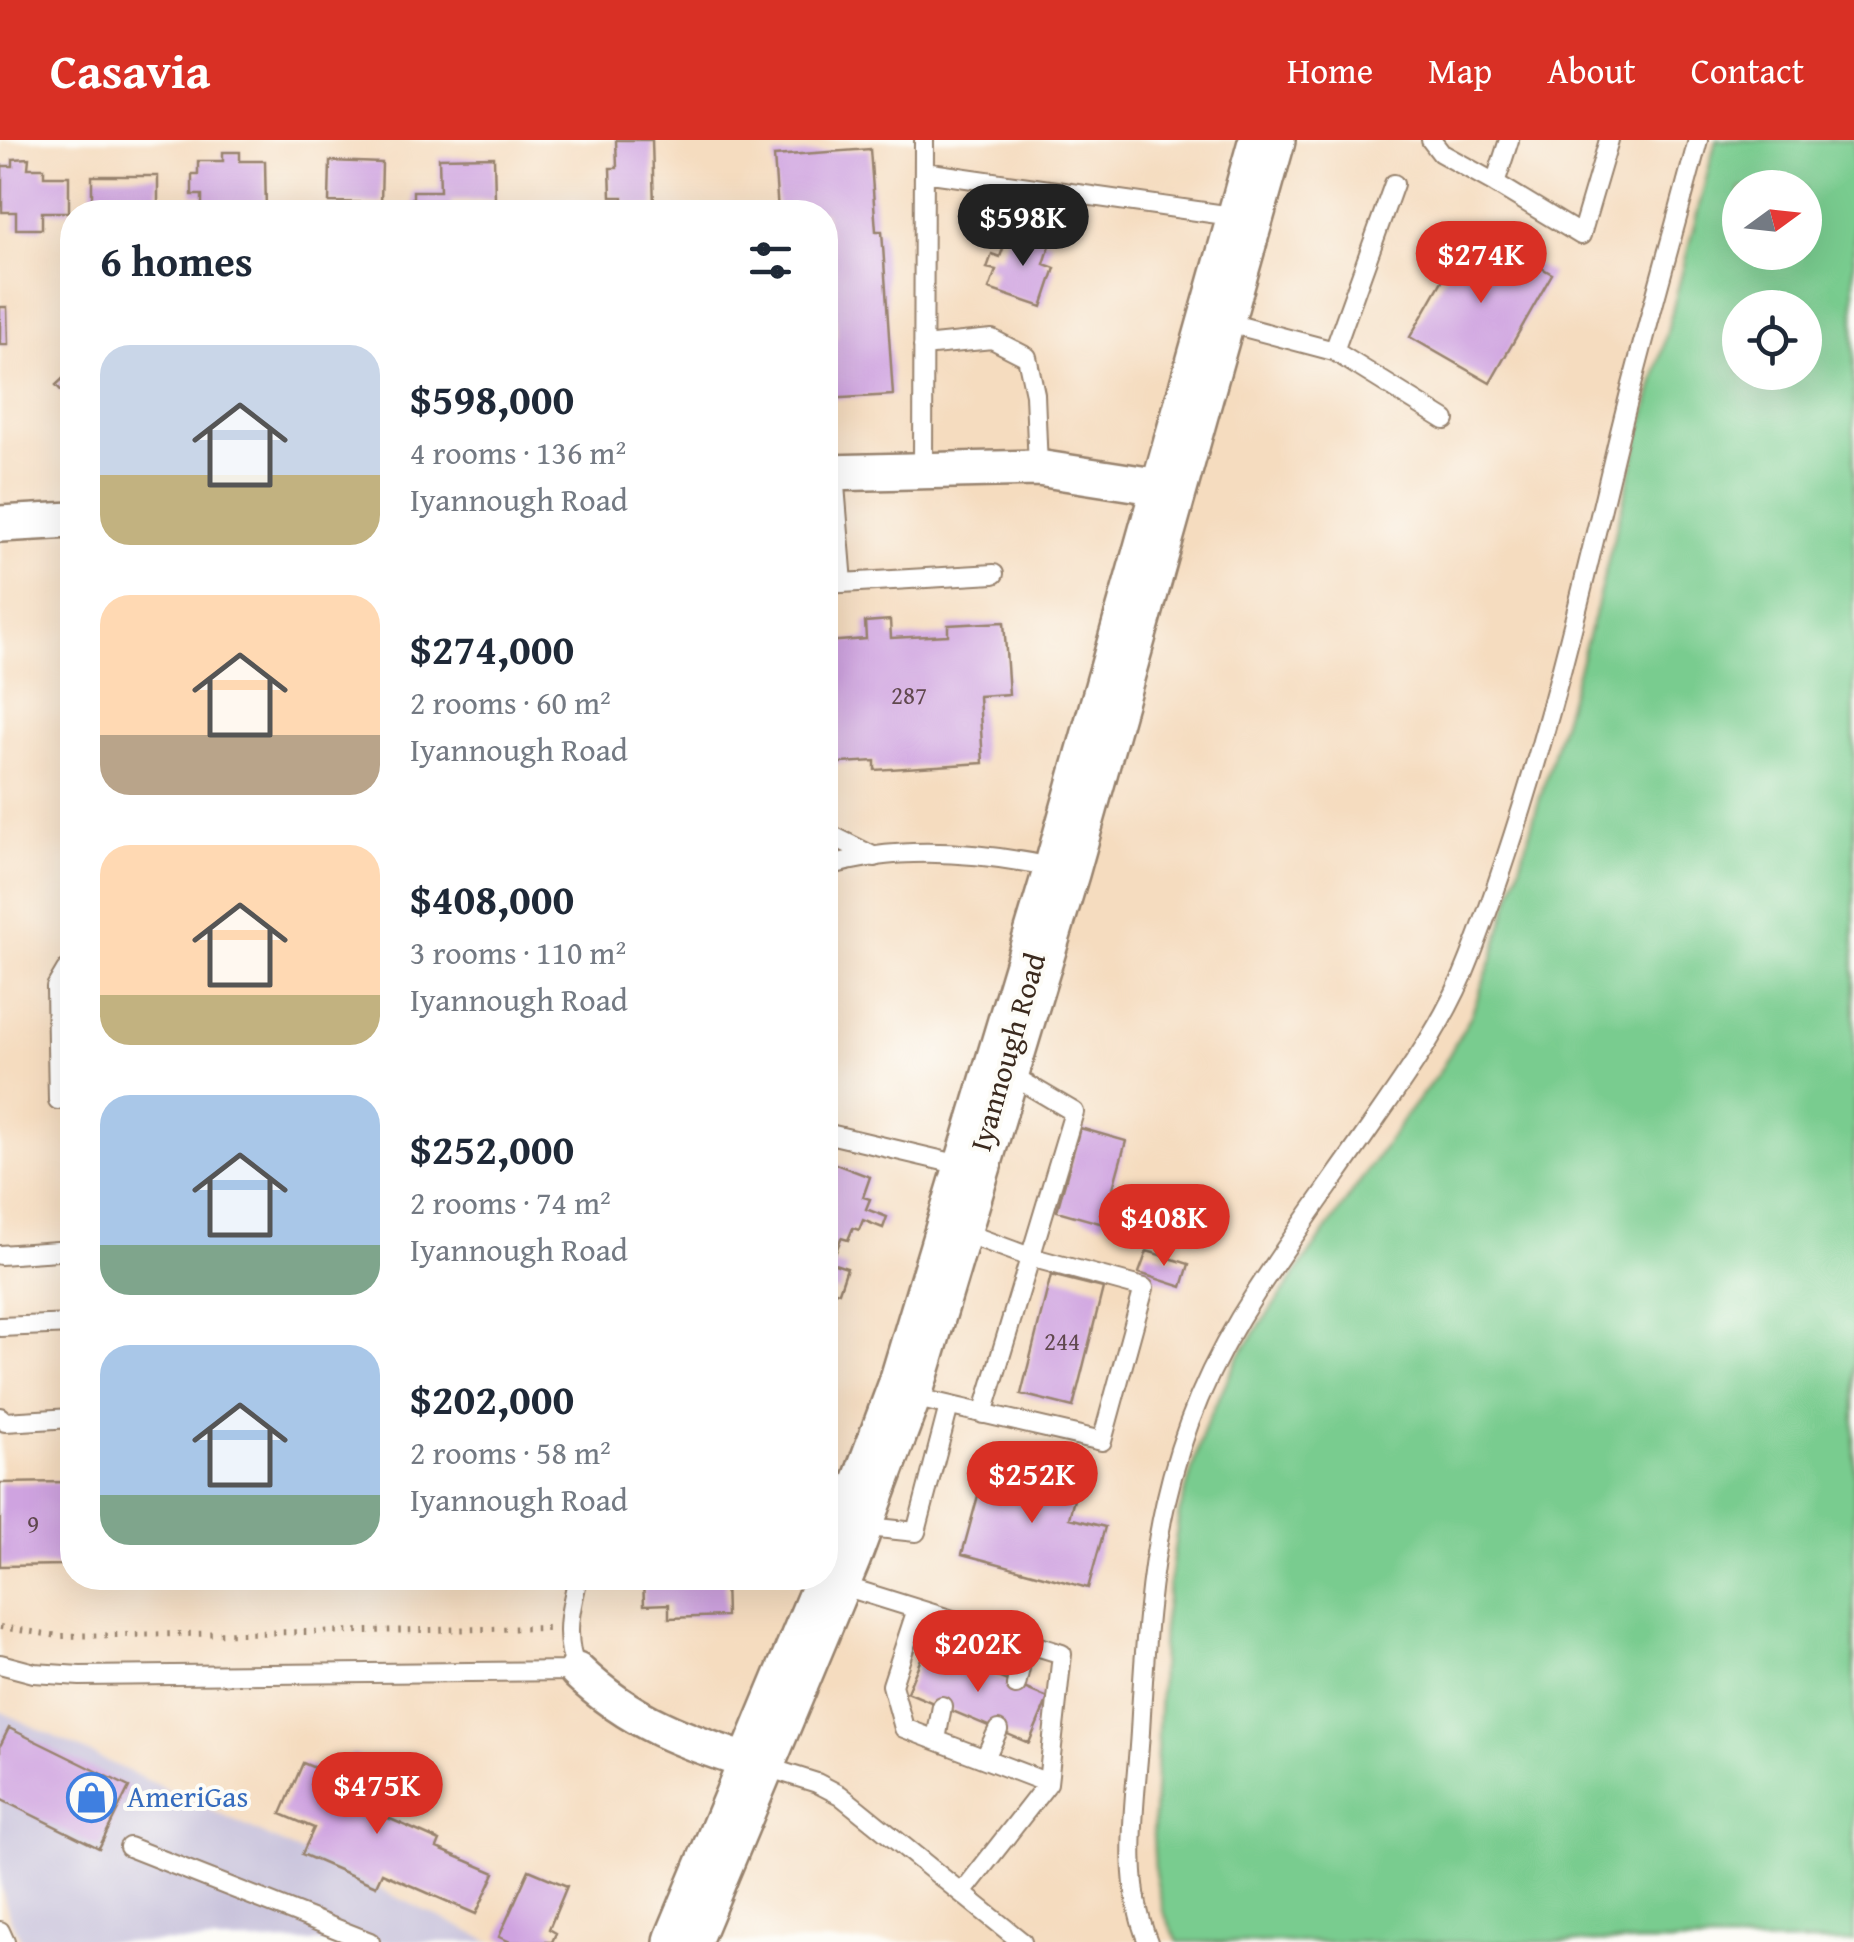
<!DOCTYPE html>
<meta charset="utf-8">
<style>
body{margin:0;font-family:"Gentium Book Plus",serif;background:#f2f2f3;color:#1f2937;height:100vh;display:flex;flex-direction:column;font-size:38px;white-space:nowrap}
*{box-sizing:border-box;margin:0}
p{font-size:32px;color:#747a83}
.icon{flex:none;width:55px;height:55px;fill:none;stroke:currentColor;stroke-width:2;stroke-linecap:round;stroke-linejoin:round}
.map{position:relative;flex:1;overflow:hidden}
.drawer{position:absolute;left:60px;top:60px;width:778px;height:1390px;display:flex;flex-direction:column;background:#fff;border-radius:40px;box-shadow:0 10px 40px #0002}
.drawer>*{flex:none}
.needle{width:65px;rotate:75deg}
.buttons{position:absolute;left:1722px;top:30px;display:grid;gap:20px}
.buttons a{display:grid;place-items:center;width:100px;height:100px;border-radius:50%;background:#fff;box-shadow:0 10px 40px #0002;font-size:50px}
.price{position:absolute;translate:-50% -85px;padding:0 22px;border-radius:35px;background:#d93025;color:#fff;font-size:32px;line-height:65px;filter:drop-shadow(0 2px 5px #0008)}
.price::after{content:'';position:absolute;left:50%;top:60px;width:30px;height:22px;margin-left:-15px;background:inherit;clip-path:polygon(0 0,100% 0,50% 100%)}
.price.active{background:#222;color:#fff}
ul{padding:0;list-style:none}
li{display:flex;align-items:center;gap:30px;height:250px;padding:0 40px}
li span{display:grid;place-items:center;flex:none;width:280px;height:200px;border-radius:30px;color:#555}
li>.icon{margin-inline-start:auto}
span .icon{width:120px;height:120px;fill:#fffc;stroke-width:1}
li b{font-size:42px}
h2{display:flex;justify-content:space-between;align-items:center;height:120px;padding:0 40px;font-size:42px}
header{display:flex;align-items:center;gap:60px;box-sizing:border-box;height:140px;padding:0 50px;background:#d93025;color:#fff}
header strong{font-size:48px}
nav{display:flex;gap:55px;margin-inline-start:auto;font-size:35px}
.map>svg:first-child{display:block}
.industrial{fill:#c6c0da}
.green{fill:#79cc8f;stroke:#5a7b56;stroke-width:2.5;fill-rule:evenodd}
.building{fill:#cfa3e0}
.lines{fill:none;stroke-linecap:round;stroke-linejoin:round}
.service-casing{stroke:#98836e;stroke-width:22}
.minor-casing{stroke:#98836e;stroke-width:40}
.primary-casing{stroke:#98836e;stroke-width:60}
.path{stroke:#98836e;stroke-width:6;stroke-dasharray:2.5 8;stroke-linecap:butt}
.service{stroke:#fff;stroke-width:18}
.minor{stroke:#fff;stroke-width:35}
.primary{stroke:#fff;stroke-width:55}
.labels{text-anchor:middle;stroke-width:8;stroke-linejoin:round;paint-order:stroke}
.number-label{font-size:25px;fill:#60484e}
.street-label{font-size:30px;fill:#3b2a1e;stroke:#fdfcf7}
.shop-label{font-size:30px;fill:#366cbe;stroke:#fdfcf7;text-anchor:start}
</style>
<header>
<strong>Casavia</strong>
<nav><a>Home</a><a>Map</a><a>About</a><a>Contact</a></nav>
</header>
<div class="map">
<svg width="1854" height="1802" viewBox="0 0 1854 1802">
<rect width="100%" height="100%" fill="#fdfcf7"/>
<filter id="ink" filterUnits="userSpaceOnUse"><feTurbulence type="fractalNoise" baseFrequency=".01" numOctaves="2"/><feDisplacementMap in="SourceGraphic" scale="20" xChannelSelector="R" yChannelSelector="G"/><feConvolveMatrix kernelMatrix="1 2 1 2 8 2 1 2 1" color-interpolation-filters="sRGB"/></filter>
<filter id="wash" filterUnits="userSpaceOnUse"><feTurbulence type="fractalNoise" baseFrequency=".0048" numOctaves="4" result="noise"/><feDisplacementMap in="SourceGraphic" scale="40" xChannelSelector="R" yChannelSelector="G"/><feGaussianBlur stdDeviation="2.25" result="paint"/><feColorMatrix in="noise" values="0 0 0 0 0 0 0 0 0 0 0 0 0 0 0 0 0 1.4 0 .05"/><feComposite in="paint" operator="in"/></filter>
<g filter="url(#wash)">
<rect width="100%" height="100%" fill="#f5dcbf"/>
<path class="industrial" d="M 0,1571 L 492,1802 L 23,1802 L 10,1778 L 0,1744 Z"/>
<path class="green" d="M 1716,0 L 1854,0 L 1854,1802 L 1178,1802 L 1163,1771 L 1155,1733 L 1153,1695 L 1163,1488 L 1179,1374 L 1204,1289 L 1238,1217 L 1405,977 L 1440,931 L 1471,875 L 1493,816 L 1593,479 ZM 1740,48 L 1805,48 L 1805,112 L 1740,112 ZM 1740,168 L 1805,168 L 1805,232 L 1740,232 Z"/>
<g id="blocks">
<path class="building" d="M 616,0 L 652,0 L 654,67 L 623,68 L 623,57 L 611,57 L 610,28 L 617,28 Z
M 870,9 L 876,91 L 882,91 L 893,255 L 825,259 L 825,198 L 837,197 L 832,141 L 825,141 L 825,123 L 830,122 L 825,72 L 778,72 L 774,16 Z
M 223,12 L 240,12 L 240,21 L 265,21 L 266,72 L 242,72 L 242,66 L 202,66 L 202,55 L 192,55 L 192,34 L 198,34 L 198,21 L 223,21 Z
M 494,17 L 495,59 L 451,60 L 451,72 L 413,72 L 413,51 L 440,51 L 439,18 Z
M 29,18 L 28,28 L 44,28 L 44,36 L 69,36 L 69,72 L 42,72 L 42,89 L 16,89 L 16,72 L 2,72 L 2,26 L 13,26 L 13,19 Z
M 330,21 L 382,23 L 381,63 L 329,62 Z
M 92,36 L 158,36 L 158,72 L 92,72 Z
M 1472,88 L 1552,134 L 1490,243 L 1410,197 Z
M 1010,89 L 1051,102 L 1044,124 L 1055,128 L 1042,167 L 989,149 L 996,130 L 987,128 L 992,114 L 1000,117 Z
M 0,167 L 7,167 L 8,205 L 0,205 Z
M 72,230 L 72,262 L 56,245 Z
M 890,480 L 891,498 L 948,495 L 948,485 L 1004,482 L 1009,554 L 979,556 L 983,623 L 875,630 L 875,621 L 825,624 L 825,502 L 866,499 L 865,482 Z
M 1080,988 L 1126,1001 L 1103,1084 L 1057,1071 Z
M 825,1020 L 870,1037 L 863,1057 L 870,1059 L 866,1069 L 887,1077 L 883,1088 L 863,1080 L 859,1090 L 853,1088 L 848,1100 L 841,1098 L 836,1112 L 825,1107 Z
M 1147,1111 L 1189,1124 L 1182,1147 L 1139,1133 Z
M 825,1121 L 847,1128 L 839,1152 L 829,1149 L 826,1160 Z
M 1051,1135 L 1103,1148 L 1073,1267 L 1021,1254 Z
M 988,1319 L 1078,1344 L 1069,1378 L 1105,1387 L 1088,1448 L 962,1414 Z
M 65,1342 L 66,1425 L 0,1426 L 0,1343 Z
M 643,1438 L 725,1438 L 726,1476 L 669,1478 L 669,1464 L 644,1465 Z
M 926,1507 L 1048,1558 L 1029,1603 L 907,1552 Z
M 9,1588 L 129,1647 L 99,1708 L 0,1659 L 0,1606 Z
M 352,1614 L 387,1630 L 370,1670 L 440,1701 L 437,1708 L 495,1733 L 476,1774 L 382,1733 L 376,1746 L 302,1714 L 314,1688 L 281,1674 L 303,1623 L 341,1639 Z
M 529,1730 L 567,1746 L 549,1789 L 556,1793 L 552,1802 L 510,1802 L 499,1797 Z"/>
</g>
</g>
<g filter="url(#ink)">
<use href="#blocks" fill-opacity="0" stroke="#98836e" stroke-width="2.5"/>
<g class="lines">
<defs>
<path id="service" d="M 1431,0 L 1441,13 L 1495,43 L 1509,0
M 924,32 L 1239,77
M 1495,43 L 1581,95 L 1609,0
M 1221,181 L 1334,211 L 1445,280
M 923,206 L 992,199 L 1027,217 L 1035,254 L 1038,328
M 1334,211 L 1394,44
M 923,329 L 924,0
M 834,333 L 843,443
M 825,444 L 994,434
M 825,692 L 875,717
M 825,727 C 898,704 982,712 1056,728
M 58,960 L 56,847 L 66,830 L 72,828
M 825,993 L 965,1026
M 0,1115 L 72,1110
M 0,1187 L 72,1184
M 908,1256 L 1102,1301 L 1144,1148 L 1030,1117 L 957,1090
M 983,1274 L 1074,972 L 1006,932
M 0,1277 L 5,1282 L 72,1278
M 859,1386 L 916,1392 L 949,1266
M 837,1444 L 1062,1514 L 1048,1643 L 962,1753
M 917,1469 L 892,1545 L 904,1588 L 1048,1643
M 957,1520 L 965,1484
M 0,1524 L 34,1533 L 80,1536 L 577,1531 C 563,1498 570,1470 578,1438
M 1016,1545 L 1026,1503
M 936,1600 L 942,1566
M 985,1618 L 998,1590
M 760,1625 L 817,1643 L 840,1655 L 1022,1802
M 129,1707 L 370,1802
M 0,1791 L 5,1802
M 1148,1802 C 1121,1738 1136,1659 1140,1592 C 1149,1422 1160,1298 1257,1151 C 1296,1091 1338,1034 1378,976 C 1413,926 1448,876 1470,818 C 1533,656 1574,486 1614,317 C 1639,211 1670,106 1698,0"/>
<path id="minor" d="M 825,333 L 1038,328 L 1167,348
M 0,384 L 72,380
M 577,1531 C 631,1583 685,1601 755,1624"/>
<path id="primary" d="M 682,1802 L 843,1416 L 906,1247 L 1062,729 L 1267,0"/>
</defs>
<use href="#service" class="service-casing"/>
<use href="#minor" class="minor-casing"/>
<use href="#primary" class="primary-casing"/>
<path class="path" d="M 0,1487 L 59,1496 L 548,1488"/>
<use href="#service" class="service"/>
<use href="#minor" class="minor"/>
<use href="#primary" class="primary"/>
</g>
</g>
<defs>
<symbol id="shop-ring" viewBox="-11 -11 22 22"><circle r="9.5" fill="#fdfcf7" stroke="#3f7fe0" stroke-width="1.5"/><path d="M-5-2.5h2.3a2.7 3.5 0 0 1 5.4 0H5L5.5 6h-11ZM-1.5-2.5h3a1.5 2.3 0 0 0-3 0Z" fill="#3f7fe0"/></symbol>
</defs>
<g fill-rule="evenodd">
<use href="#shop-ring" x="64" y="1630" width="55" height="55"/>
</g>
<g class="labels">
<g class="number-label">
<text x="909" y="564">287</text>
<text x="1062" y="1210">244</text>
<text x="33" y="1393">9</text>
</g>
<g class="street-label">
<text transform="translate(1008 912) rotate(-74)" y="10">Iyannough Road</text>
</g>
<g class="shop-label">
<text x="127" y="1667">AmeriGas</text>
</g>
</g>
</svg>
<div class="buttons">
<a><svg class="needle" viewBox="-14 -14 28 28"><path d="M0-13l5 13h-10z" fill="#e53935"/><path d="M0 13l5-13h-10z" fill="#747a83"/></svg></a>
<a><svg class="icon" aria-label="locate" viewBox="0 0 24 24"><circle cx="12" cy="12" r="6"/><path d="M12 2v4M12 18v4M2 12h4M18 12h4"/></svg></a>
</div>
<b class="price active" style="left:1023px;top:129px">$598K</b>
<b class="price" style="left:1481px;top:166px">$274K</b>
<b class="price" style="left:1164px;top:1129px">$408K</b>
<b class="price" style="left:1032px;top:1386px">$252K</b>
<b class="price" style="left:978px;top:1555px">$202K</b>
<b class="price" style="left:377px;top:1697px">$475K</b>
<section class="drawer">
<h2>6 homes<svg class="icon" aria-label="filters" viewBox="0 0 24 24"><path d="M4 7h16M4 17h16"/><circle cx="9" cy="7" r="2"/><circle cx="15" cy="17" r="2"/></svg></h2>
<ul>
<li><span style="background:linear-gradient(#c9d6e8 65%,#c2b280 0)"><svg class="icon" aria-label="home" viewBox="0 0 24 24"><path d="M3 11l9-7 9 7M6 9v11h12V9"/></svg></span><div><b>$598,000</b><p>4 rooms · 136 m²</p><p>Iyannough Road</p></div></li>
<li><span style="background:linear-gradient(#ffd9b3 70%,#b9a48a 0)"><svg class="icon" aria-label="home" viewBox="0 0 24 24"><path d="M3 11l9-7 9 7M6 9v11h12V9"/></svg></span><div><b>$274,000</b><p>2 rooms · 60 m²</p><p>Iyannough Road</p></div></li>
<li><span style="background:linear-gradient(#ffd9b3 75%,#c2b280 0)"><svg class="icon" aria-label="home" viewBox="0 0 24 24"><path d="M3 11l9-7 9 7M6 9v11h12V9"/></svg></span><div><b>$408,000</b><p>3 rooms · 110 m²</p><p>Iyannough Road</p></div></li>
<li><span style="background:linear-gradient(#a9c7e8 75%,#7fa58c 0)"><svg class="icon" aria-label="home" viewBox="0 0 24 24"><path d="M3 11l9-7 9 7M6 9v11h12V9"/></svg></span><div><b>$252,000</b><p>2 rooms · 74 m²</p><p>Iyannough Road</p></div></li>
<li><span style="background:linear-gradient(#a9c7e8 75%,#7fa58c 0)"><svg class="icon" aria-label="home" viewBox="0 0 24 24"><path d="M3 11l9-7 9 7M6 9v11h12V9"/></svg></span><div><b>$202,000</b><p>2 rooms · 58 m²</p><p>Iyannough Road</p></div></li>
</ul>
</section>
</div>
